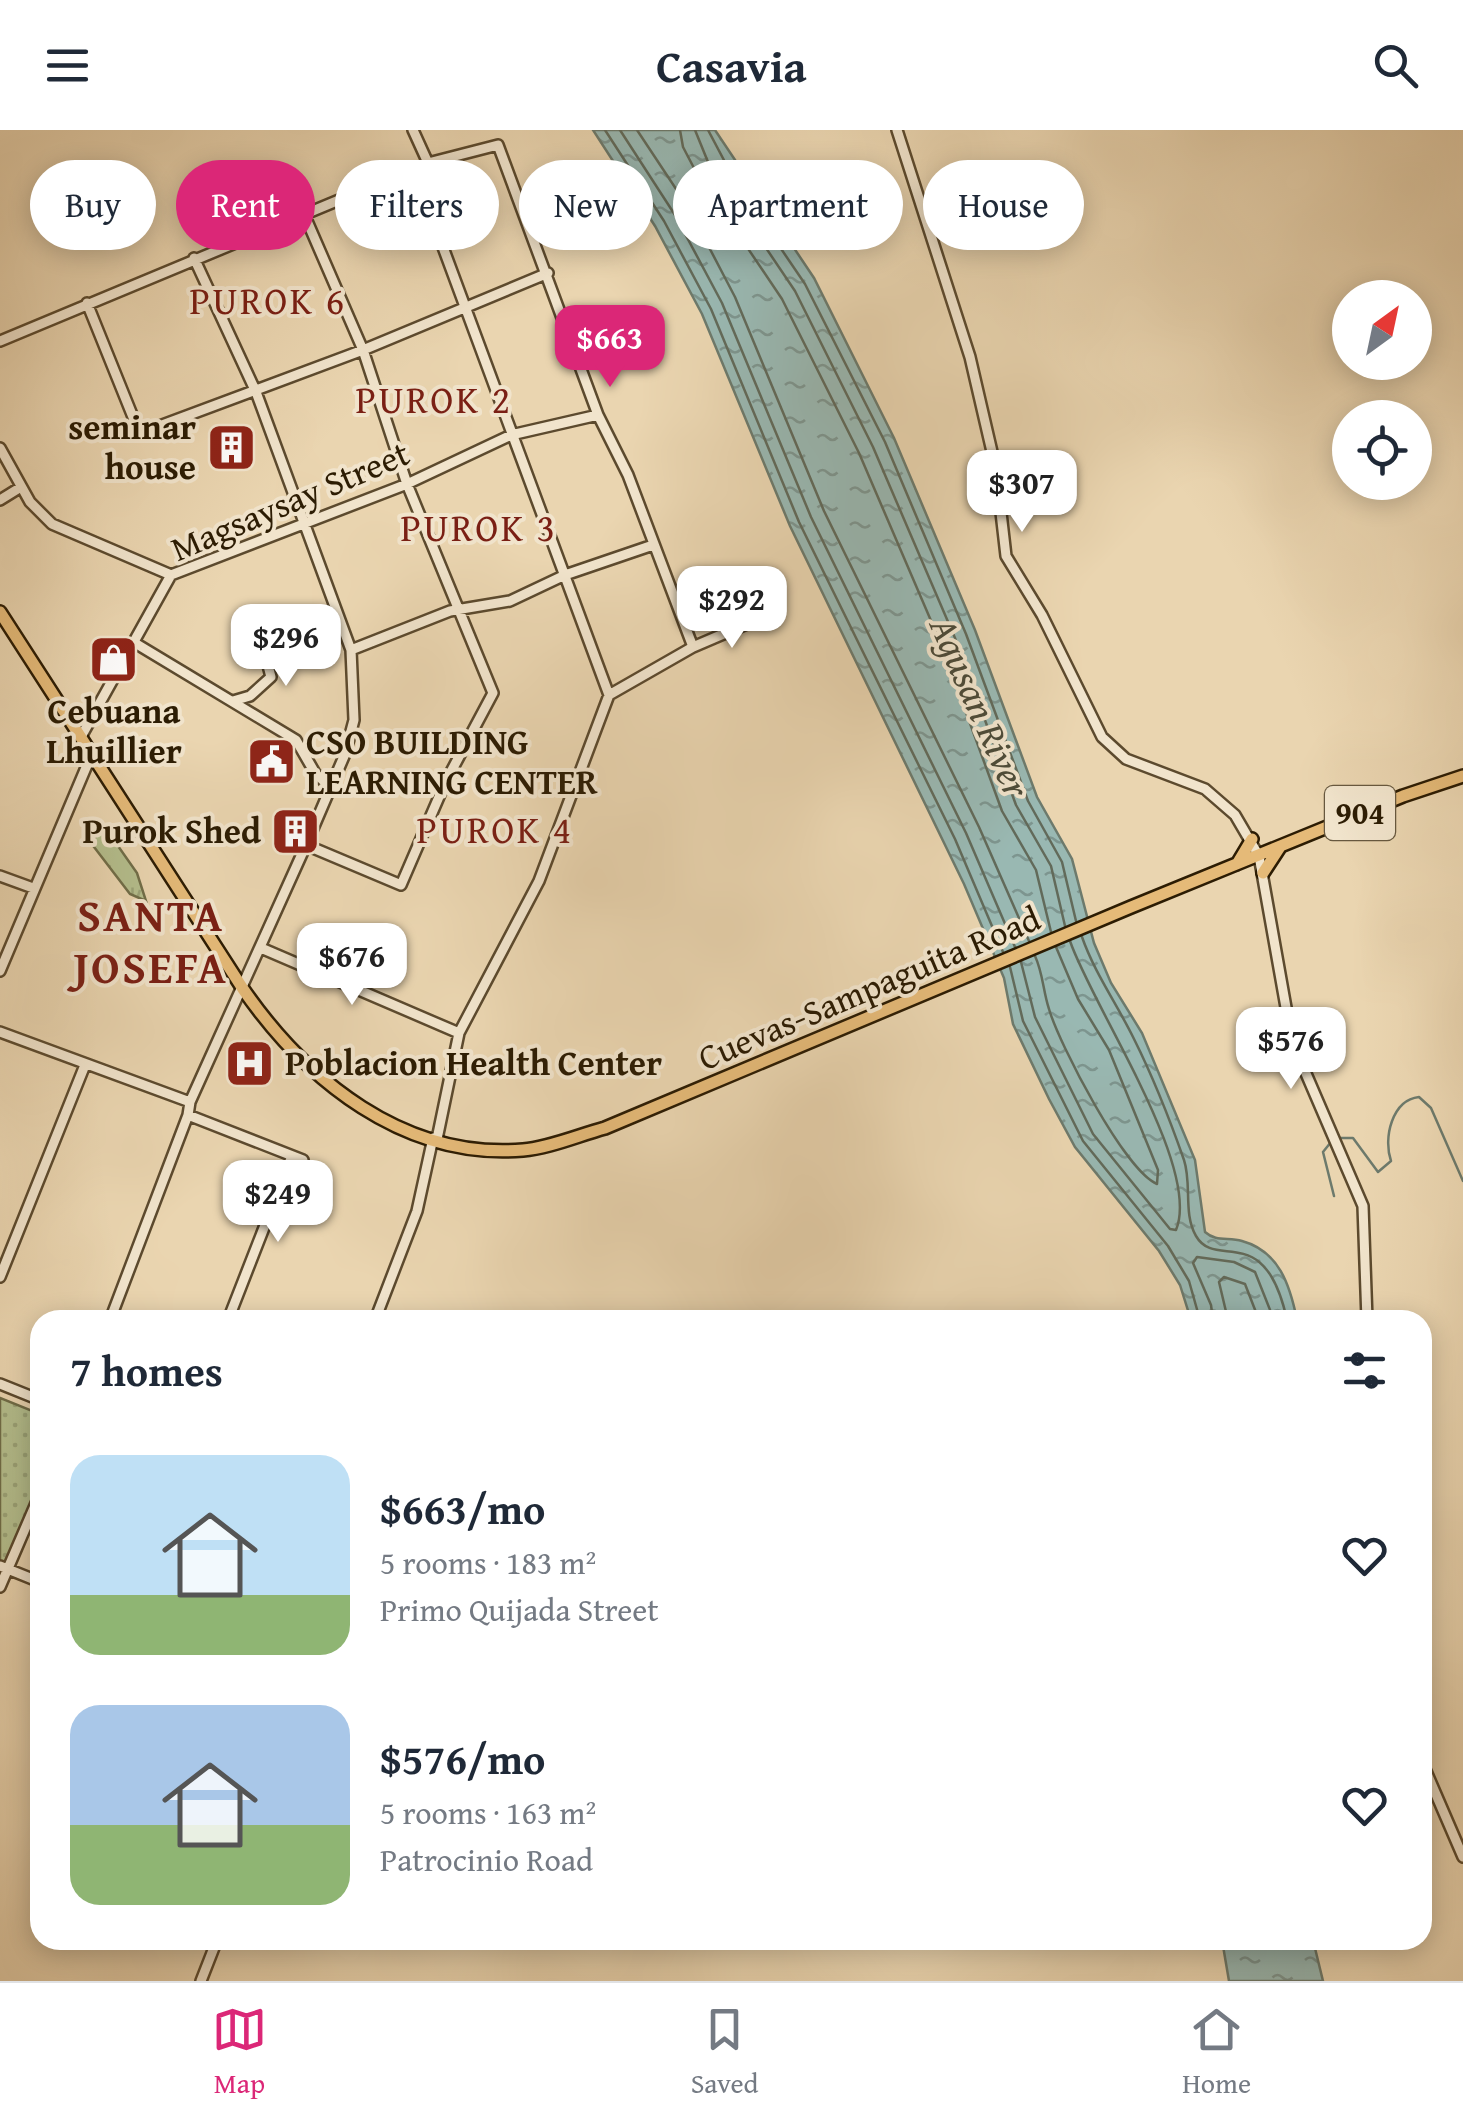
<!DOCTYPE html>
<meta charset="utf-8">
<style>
body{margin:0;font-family:"Gentium Book Plus",serif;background:#f2f2f3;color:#1f2937;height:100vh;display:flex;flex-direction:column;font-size:38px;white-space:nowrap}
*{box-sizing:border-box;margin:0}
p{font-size:32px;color:#747a83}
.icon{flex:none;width:55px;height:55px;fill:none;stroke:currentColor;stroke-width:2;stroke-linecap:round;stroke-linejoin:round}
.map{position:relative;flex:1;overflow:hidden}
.details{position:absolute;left:30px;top:1180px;width:1402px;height:640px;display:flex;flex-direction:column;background:#fff;border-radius:30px;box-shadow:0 5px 25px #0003}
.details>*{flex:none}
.hud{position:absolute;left:30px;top:30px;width:1405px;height:90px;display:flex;gap:20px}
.needle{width:65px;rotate:33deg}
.tools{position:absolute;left:1332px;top:150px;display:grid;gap:20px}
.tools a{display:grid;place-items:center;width:100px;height:100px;border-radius:50%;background:#fff;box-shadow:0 5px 25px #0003;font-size:50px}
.price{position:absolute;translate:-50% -85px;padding:0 22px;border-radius:20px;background:#fff;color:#222;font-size:32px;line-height:65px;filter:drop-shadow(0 2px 5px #0008)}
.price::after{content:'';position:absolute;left:50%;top:60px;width:30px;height:22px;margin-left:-15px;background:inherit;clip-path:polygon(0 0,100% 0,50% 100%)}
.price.current{background:#db2777;color:#fff}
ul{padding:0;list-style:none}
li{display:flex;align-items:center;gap:30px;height:250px;padding:0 40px}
li span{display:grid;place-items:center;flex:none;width:280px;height:200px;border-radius:30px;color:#555}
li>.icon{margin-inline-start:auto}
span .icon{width:120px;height:120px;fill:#fffc;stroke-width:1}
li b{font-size:42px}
h2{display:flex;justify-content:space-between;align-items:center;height:120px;padding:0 40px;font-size:42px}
.chip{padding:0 35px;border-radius:45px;background:#fff;box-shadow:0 5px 25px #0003;font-size:35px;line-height:90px}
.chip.current{background:#db2777;color:#fff}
header{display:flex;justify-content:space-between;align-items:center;height:130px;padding:0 40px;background:#fff;font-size:45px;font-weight:600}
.dock{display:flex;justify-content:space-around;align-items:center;height:140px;border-top:2px solid #e0e1e3;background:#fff;font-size:28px;color:#747a83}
.dock a{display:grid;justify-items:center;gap:5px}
.dock .current{color:#db2777}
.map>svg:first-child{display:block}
.grass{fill:url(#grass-dots);stroke:#706d48;stroke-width:2.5}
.park{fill:url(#park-tufts);stroke:#706d48;stroke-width:2.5}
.water{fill:url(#water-ripples);stroke:#6d7a6c;stroke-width:2.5}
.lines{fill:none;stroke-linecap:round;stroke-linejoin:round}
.shore{stroke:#626a5a;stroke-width:2.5}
.stream{stroke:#6d7a6c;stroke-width:2.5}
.minor-casing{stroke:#5c4a2e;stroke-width:14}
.major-casing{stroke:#2c1c03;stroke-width:16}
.minor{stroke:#f1e4cc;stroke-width:9}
.major{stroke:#e5ba78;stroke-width:11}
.labels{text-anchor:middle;stroke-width:8;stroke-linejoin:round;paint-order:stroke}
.shield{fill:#f1e4cc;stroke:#67583f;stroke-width:2.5}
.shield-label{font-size:32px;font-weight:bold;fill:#2c1c03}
.poi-label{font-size:35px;font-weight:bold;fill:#2c1c03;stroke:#f1e4cc;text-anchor:end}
.street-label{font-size:35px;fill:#2c1c03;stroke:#f1e4cc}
.neighbourhood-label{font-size:38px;letter-spacing:2.5px;fill:#7a1f14;stroke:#f1e4cc}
.water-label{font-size:38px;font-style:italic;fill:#4d4b38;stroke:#f1e4cc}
.district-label{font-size:45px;font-weight:bold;letter-spacing:2.5px;fill:#7a1f14;stroke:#f1e4cc}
</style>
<header><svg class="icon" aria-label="menu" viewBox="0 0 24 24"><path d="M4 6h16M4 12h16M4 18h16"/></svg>Casavia<svg class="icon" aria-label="search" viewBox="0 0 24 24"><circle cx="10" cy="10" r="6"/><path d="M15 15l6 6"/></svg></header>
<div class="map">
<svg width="1463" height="1851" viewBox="0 0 1463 1851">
<defs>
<pattern id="grass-dots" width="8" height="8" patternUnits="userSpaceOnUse" patternTransform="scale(2.5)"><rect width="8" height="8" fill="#b4be8d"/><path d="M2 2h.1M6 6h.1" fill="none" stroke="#9ba378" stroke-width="1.8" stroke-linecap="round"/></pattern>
<pattern id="park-tufts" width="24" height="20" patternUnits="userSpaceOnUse" patternTransform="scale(2.5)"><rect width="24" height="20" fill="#b4be8d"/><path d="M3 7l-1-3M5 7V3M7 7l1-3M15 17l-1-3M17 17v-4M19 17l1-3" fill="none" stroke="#9ba378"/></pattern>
<pattern id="water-ripples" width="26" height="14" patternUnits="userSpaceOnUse" patternTransform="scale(2.5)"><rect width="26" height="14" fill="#99b8b2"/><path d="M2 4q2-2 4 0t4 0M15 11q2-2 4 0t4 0" fill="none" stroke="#7d958f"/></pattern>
</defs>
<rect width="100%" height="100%" fill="#ead5b0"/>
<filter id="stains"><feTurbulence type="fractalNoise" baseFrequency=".002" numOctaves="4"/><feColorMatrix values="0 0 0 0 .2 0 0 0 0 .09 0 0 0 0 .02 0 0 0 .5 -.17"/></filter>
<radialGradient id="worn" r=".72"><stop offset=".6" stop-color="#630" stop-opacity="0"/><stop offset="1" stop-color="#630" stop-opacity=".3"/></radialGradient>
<path class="grass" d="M 0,1268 L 40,1284 L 40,1359 L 7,1435 L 0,1432 Z"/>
<path class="park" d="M 104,696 L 137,743 L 146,771 L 130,764 L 91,713 Z"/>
<path class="water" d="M 593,0 L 715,0 L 814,148 L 894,308 L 975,500 L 1037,667 L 1072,729 L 1094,813 L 1111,853 L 1142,903 L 1195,1030 L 1205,1102 C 1216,1112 1228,1107 1242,1111 C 1279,1121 1290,1155 1297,1190 L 1191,1190 L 1180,1155 L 1159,1121 L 1075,1017 L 1049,969 L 1013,894 L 1004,848 L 964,754 L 790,396 L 702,184 L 655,96 Z
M 1222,1810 L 1313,1810 L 1323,1851 L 1229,1851 Z"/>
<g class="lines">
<path class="shore" d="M 605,0 L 664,91 L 711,179 L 799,392 L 955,709 L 1003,822
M 620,0 L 675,85 L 722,173 L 811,387 L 966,703 L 1015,817
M 637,0 L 688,77 L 735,167 L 824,381 L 979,697 L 1029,811
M 680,0 L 683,17 L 695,40 L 782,169 L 859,323 L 941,514 L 1002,681 L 1036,740 L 1051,802
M 695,0 L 708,32 L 795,161 L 873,317 L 955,508 L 1016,675 L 1051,736 L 1065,796
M 708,0 L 735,51 L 805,154 L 885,312 L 966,504 L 1028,671 L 1062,732 L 1076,791
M 1082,807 C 1095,844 1117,874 1134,909 C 1153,947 1170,990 1184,1030 C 1192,1054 1183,1084 1196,1106 C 1216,1141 1265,1089 1287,1190
M 1035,826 C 1043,843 1043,861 1049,879 C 1059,914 1125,1041 1157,1054 L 1158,1040 L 1109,920 L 1078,869 L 1056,817
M 1021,832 L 1035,887 L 1093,1004 L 1170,1099 L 1176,1100 C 1202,1037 1092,876 1070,811
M 1010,837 L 1023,891 L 1083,1011 L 1168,1116 L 1189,1151 L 1200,1190
M 1213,1190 L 1211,1175 L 1193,1133 L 1197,1127 L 1234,1132 L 1255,1142 L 1274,1190
M 1228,1190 L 1219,1152 L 1224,1147 L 1245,1154 L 1259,1190"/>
<path class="stream" d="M 1337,1008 L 1353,1008 L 1378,1042 L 1391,1031 C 1383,1008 1392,970 1419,967 L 1431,978 L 1463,1051
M 1331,1012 L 1323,1022 L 1334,1066"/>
<defs>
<path id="minor" d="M 413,0 L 428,33
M 897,0 L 970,227 L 996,339 L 1006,426 L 1042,485 L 1102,607 L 1126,629 L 1205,659 L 1235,685 L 1259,726 L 1292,911 L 1363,1076 L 1367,1190
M 414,39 L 609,565
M 304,84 L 363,220 L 407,354 L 493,563 L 445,653 L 401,755 L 306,715
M 87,173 L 137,297 L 154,298 L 363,220 L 548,143
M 0,211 L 428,33 L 498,15 L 598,285 L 628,345 L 693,517
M 0,318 L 30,372 L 52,394 L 171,445
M 0,370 L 21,357
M 135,513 L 296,610 L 315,643 L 331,658
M 351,520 L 450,481 L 510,471 L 565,445 L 653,415
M 233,571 L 250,566 L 271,547 L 259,501
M 82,605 L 171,445 L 407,354 L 511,305 L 598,285
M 0,746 L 33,758
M 261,818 L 459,903
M 0,841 L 93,621
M 0,902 L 190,972 L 188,985 L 303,1030
M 190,972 L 306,715 L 345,624 L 354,590 L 351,520 L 256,262 L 194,128
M 437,1009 L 459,903 L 539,751 L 609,565 L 693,517 L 756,490
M 0,1147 L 85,935
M 110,1190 L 188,985
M 228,1190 L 292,1026
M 375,1190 L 417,1081 L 433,1008
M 0,1254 L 40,1270
M 0,1436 L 40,1452
M 0,1457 L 40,1364
M 1422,1632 L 1463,1727
M 201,1851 L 217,1810"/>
<path id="major" d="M 0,482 L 243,859 C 306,950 404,1030 523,1020 C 549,1018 579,1005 605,998 L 1131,777 L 1403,666 L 1463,646
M 1237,734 L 1252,709
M 1263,743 L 1280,717"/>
</defs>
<use href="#minor" class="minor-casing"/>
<use href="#major" class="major-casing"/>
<use href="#minor" class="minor"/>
<use href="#major" class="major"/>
</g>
<defs>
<symbol id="building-square" viewBox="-11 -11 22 22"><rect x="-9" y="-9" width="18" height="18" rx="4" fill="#8f2418" stroke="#f1e4cc"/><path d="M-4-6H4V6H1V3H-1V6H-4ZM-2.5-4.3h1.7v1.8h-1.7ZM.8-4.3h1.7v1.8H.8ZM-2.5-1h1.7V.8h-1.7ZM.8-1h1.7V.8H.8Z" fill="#fff"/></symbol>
<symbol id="shop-square" viewBox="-11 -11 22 22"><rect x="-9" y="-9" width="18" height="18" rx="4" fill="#8f2418" stroke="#f1e4cc"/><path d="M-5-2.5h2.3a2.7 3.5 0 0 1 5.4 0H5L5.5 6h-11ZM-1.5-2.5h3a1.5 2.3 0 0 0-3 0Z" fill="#fff"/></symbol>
<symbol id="civic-square" viewBox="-11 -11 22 22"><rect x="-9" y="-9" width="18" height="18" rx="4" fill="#8f2418" stroke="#f1e4cc"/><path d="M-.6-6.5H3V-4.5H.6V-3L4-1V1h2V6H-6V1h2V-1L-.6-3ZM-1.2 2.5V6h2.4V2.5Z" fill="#fff"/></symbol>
<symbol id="hospital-square" viewBox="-11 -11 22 22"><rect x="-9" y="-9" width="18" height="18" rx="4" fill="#8f2418" stroke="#f1e4cc"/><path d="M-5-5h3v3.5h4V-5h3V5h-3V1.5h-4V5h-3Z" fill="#fff"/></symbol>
</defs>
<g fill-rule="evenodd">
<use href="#building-square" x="204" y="290" width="55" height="55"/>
<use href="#shop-square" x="86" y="502" width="55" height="55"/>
<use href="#civic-square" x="244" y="604" width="55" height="55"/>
<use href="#building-square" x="268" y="674" width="55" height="55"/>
<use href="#hospital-square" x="222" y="906" width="55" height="55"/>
</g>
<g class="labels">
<rect class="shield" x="1325" y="656" width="70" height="54" rx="8"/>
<g class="shield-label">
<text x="1360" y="694">904</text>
</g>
<g class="poi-label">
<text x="196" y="309">seminar<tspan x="196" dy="40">house</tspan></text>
<text x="114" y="593" text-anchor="middle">Cebuana<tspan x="114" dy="40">Lhuillier</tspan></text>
<text x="306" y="624" text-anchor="start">CSO BUILDING<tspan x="306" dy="40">LEARNING CENTER</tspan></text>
<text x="261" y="713">Purok Shed</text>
<text x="285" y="945" text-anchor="start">Poblacion Health Center</text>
</g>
<g class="street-label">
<text transform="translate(290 371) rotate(-23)" y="12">Magsaysay Street</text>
<text transform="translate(869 858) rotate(-23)" y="12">Cuevas-Sampaguita Road</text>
</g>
<g class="neighbourhood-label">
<text x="268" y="184">PUROK 6</text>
<text x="434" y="283">PUROK 2</text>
<text x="479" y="411">PUROK 3</text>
<text x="495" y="713">PUROK 4</text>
</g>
<g class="water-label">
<text transform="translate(980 577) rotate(66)" y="13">Agusan River</text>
</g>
<g class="district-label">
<text x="151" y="801">SANTA<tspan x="151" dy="52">JOSEFA</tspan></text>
</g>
</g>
<rect width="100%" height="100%" filter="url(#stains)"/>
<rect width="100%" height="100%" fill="url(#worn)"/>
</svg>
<div class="tools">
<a><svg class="needle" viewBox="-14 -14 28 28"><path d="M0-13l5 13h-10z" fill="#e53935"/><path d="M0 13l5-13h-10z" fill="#747a83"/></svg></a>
<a><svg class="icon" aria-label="locate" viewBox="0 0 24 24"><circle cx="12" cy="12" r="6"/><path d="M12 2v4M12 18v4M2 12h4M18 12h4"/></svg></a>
</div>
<b class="price current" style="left:610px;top:260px">$663</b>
<b class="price" style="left:1022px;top:405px">$307</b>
<b class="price" style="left:732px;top:521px">$292</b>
<b class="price" style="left:286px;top:559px">$296</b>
<b class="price" style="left:352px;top:878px">$676</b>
<b class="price" style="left:1291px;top:962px">$576</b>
<b class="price" style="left:278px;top:1115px">$249</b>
<div class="hud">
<a class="chip">Buy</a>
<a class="chip current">Rent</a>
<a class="chip">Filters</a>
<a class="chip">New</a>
<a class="chip">Apartment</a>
<a class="chip">House</a>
</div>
<section class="details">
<h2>7 homes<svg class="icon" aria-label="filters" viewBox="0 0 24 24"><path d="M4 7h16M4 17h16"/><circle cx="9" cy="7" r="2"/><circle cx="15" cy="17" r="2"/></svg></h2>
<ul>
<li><span style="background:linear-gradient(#bfe0f5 70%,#8fb573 0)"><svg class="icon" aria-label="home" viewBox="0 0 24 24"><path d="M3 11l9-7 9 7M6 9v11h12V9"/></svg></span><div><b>$663/mo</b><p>5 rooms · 183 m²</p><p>Primo Quijada Street</p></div><svg class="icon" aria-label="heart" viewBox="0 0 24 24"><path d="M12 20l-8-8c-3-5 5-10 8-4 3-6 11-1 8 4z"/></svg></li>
<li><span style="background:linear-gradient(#a9c7e8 60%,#8fb573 0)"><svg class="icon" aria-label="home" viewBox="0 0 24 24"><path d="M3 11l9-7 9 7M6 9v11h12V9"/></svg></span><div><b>$576/mo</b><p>5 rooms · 163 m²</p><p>Patrocinio Road</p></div><svg class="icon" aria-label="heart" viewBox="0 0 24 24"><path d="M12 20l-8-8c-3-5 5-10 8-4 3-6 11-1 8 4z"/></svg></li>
</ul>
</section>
</div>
<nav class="dock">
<a class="current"><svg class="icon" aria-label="map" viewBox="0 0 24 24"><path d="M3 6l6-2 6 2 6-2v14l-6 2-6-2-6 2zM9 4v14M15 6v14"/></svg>Map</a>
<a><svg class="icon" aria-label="saved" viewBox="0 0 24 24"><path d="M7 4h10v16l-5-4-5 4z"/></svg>Saved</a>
<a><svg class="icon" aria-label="home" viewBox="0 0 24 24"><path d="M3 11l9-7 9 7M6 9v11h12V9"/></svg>Home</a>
</nav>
